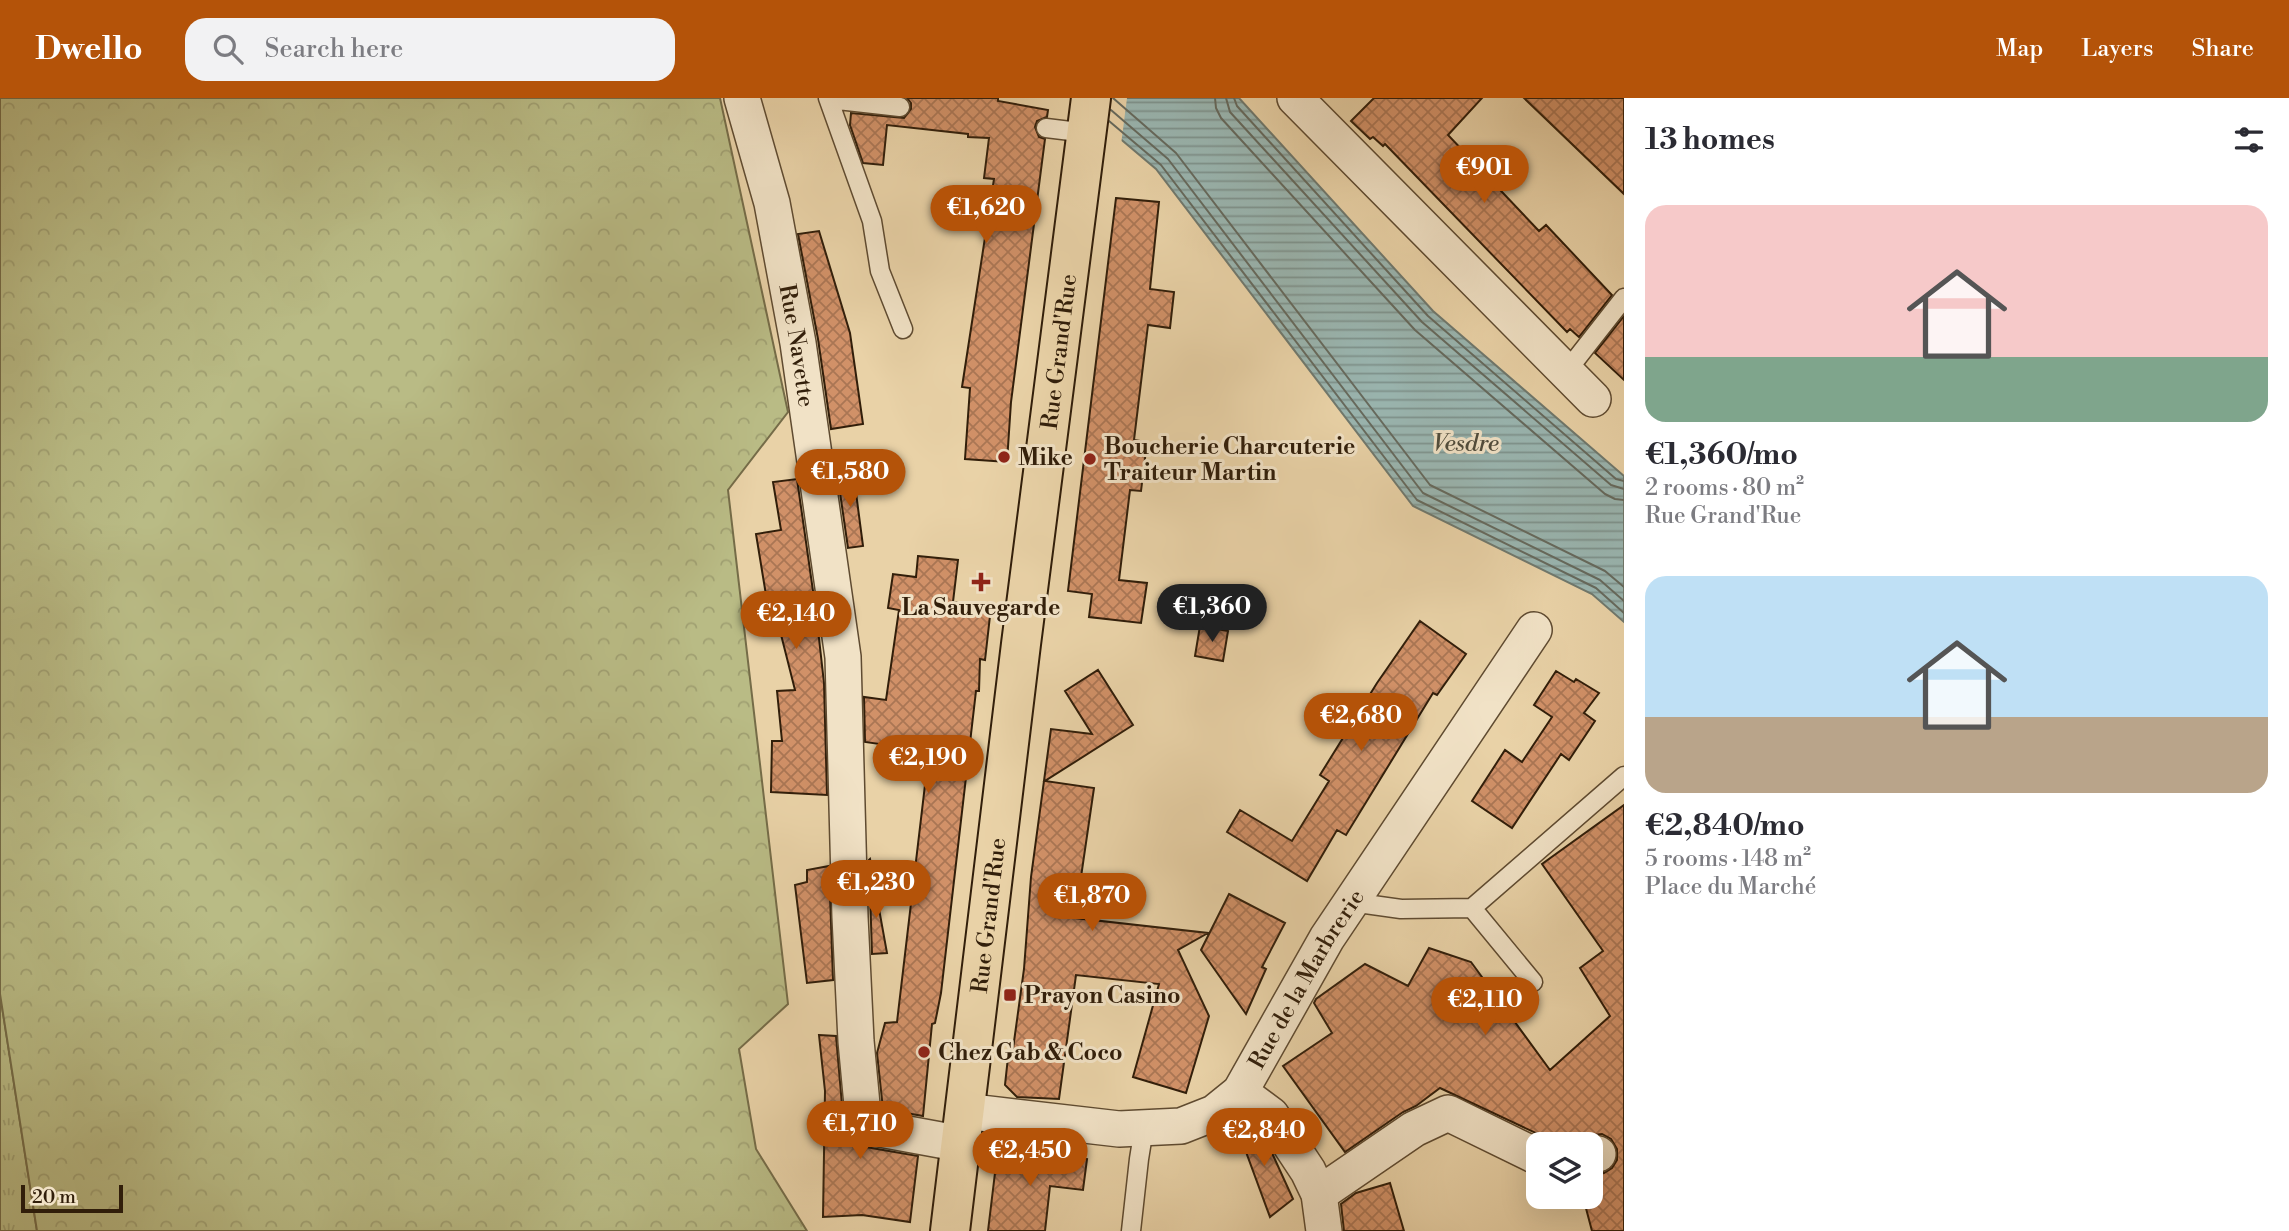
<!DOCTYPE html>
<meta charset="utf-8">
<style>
body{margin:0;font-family:"Libre Bodoni",serif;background:#f2f2f3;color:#2b2b33;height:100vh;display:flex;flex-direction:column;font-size:26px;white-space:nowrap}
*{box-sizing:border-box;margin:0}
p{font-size:23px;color:#7c7c81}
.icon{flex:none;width:38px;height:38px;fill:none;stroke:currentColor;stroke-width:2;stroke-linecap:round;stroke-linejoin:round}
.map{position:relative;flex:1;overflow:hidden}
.sheet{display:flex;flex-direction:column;background:#fff;width:665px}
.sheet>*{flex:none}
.buttons{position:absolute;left:1526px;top:1034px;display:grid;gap:14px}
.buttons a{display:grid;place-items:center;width:77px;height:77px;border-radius:14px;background:#fff;box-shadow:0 7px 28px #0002;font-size:35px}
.scale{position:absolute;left:21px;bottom:18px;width:102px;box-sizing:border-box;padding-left:7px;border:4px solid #311e0a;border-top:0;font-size:19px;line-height:24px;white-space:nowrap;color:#311e0a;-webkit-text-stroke:5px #f1e2c6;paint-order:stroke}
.price{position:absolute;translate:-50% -60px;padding:0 16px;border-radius:24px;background:#b45309;color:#fff;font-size:23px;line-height:46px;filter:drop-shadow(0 2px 4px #0008)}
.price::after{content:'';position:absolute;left:50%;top:42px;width:21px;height:16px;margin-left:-10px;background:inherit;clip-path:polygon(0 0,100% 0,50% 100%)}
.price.selected{background:#222;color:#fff}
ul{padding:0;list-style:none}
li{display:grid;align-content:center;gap:14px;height:371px;padding:0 21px}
li span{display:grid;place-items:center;height:217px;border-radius:21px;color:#555}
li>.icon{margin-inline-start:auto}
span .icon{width:126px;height:126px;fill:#fffc;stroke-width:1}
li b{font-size:30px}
h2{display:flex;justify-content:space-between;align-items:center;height:84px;padding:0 21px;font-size:30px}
header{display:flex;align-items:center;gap:42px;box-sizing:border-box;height:98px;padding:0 35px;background:#b45309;color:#fff}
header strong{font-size:33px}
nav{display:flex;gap:38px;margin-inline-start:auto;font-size:24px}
.search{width:490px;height:63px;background:#f2f2f3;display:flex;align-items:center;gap:18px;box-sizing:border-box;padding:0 24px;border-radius:21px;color:#7c7c81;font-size:26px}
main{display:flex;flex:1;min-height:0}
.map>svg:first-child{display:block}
.grass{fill:url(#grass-tufts);stroke:#756c48;stroke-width:2}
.forest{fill:url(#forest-crowns);stroke:#756c48;stroke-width:2}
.water{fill:url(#water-rules);stroke:#70796e;stroke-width:2}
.pier{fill:#e9d2a7}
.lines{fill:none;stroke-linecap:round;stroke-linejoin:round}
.shore{stroke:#666a5e;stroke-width:2}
.building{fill:url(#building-cross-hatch);stroke:#311e0a;stroke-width:2}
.lane-casing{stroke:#5f4b31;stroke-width:21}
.street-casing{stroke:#5f4b31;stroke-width:38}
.primary-casing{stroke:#311e0a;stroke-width:42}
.lane{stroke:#f1e2c6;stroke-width:18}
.street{stroke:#f1e2c6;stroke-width:35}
.primary{stroke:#e9d2a7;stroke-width:38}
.poi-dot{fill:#8f2418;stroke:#f1e2c6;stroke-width:2.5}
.labels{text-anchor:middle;stroke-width:6;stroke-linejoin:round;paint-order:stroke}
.street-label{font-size:23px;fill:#311e0a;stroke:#f1e2c6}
.poi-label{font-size:23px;font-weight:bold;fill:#311e0a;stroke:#f1e2c6;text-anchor:start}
.water-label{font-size:24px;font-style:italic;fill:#504c3c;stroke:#f1e2c6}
</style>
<header>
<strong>Dwello</strong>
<div class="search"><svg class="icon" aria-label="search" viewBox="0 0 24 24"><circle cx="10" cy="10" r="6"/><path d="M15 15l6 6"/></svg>Search here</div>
<nav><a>Map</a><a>Layers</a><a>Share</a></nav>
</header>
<main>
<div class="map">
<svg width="1624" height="1133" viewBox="0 0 1624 1133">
<defs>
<pattern id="grass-tufts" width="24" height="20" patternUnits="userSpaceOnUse" patternTransform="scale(1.75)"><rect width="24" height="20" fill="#b9bb85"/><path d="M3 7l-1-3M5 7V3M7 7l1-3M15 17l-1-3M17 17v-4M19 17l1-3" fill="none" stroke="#a0a072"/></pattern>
<pattern id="forest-crowns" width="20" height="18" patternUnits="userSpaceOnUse" patternTransform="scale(1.75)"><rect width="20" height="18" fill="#b9bb85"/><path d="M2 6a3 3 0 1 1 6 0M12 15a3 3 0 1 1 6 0" fill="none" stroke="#a0a072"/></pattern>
<pattern id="water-rules" width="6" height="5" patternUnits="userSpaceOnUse" patternTransform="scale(1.75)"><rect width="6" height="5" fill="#9ab6b1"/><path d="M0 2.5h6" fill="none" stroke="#7e938e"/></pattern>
<pattern id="building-cross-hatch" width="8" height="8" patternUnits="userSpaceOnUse" patternTransform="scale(1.75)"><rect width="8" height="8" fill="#d19168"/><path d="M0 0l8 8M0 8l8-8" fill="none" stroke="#aa7654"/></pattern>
</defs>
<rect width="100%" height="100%" fill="#e9d2a7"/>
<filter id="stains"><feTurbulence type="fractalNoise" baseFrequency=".00286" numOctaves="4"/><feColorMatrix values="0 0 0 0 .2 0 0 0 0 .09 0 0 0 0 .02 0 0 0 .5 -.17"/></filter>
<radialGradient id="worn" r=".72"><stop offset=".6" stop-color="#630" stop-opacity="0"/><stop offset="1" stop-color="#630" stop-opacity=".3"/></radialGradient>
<path class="grass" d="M 0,896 L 37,1133 L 0,1133 Z"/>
<path class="forest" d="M 0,0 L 720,0 L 788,314 L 728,392 L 788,906 L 739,951 L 756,1051 L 807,1133 L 37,1133 L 0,896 Z"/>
<path class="water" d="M 1072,0 L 1239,0 L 1433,213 L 1624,378 L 1624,524 L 1592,496 L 1413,408 L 1156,71 Z"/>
<path class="pier" d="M 1069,0 L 1127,0 L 1121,47 L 1070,3 Z"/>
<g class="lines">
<path class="shore" d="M 1113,0 L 1176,55 L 1430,387 L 1605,473 L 1624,489
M 1215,0 L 1216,10 L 1221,20 L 1415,232 L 1605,396 L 1615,401 L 1624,402
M 1226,0 L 1230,14 L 1422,224 L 1611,387 L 1624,391
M 1234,0 L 1237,8 L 1428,218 L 1616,381 L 1624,383
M 1111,12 L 1168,61 L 1423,395 L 1600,482 L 1624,503
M 1109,23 L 1161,67 L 1417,402 L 1596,490 L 1624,515"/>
</g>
<path class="building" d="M 907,0 L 998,0 L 998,3 L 1048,12 L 1047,19 L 1037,23 L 1035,29 L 1039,39 L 1045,41 L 1011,304 L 1007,364 L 965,361 L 970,290 L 962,289 L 994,81 L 984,80 L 989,40 L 968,39 L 968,36 L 887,27 L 883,67 L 863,65 L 850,27 L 851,15 L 904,20 L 911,11 L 911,5 Z
M 1374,0 L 1482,0 L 1448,37 L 1539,133 L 1546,127 L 1612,197 L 1579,239 L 1570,231 L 1567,234 L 1385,46 L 1383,48 L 1373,39 L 1370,41 L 1351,23 Z
M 1524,0 L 1624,0 L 1624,96 Z
M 1116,100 L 1159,104 L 1150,191 L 1174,194 L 1170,230 L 1148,227 L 1134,342 L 1147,344 L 1141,393 L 1130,392 L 1119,482 L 1147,485 L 1141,525 L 1089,519 L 1092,496 L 1068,493 Z
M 819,133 L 850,235 L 863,326 L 831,331 L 818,241 L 798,136 Z
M 1624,218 L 1624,282 L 1595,255 Z
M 853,372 L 863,448 L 848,450 L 837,374 Z
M 797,381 L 816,514 L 824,585 L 827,697 L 771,694 L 772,643 L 782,643 L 777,593 L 795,592 L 771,497 L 766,497 L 756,436 L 781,432 L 773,384 Z
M 918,458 L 958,462 L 953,504 L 991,509 L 985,562 L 980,561 L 979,593 L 976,593 L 941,895 L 935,925 L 932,926 L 923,1018 L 883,1011 L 877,955 L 885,925 L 897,924 L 929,653 L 865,644 L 864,599 L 886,602 L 899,512 L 888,510 L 893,476 L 916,479 Z
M 1420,523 L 1466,556 L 1437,597 L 1433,595 L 1346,737 L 1337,732 L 1307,783 L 1227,734 L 1240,712 L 1292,743 L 1329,683 L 1320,677 L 1377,585 Z
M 1200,528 L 1228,533 L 1223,563 L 1195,558 Z
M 1098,572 L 1133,627 L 1045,683 L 1094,690 L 1075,820 L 1208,835 L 1178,852 L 1209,918 L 1186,995 L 1133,979 L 1159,886 L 1076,877 L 1059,1001 L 1017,999 L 1005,987 L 1009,950 L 1013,951 L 1024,871 L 1031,779 L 1051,631 L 1092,636 L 1065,593 Z
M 1556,573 L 1574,584 L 1576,581 L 1599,595 L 1584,615 L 1595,623 L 1569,662 L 1561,656 L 1512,730 L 1472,703 L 1505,652 L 1522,664 L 1552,619 L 1534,607 Z
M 1624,707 L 1624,1133 L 1592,1133 L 1583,1099 L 1591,1099 L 1591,1078 L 1604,1075 L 1612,1070 L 1617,1062 L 1617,1051 L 1611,1041 L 1602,1036 L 1593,1037 L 1585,1039 L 1575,1046 L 1553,1046 L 1542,1036 L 1540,1037 L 1440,990 L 1416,1008 L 1403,1014 L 1345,1054 L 1283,968 L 1332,935 L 1314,905 L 1316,901 L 1365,866 L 1408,888 L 1429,850 L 1471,864 L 1550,972 L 1610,918 L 1580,870 L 1603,853 L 1542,766 Z
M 870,761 L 887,855 L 872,856 L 869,762 Z
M 829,768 L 833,882 L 807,885 L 795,787 L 807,784 L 807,772 Z
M 1229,796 L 1285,825 L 1262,869 L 1266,871 L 1246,916 L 1201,852 Z
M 819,937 L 836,938 L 844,1030 L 849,1041 L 860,1048 L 918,1058 L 910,1124 L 862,1117 L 823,1119 L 825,993 Z
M 1241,1019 L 1256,1031 L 1272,1055 L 1293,1101 L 1270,1119 L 1235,1024 Z
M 998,1050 L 1087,1061 L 1083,1092 L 1050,1088 L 1045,1133 L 988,1133 Z
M 1390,1085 L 1404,1133 L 1344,1133 L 1341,1106 L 1356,1095 Z"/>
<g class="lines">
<defs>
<path id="lane" d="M 828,0 L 872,123 L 880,173 L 903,231
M 829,1 L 900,9
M 1046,30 L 1087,35
M 1566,274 L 1624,200
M 1351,804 L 1401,811 L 1472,810 L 1533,884
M 1472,810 L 1624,678
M 1131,1133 L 1139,1061 L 1144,1030"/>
<g id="street">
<path id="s1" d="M 742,0 L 772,105 L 798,245 L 843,559 L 850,819 L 856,943 L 864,1028 L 962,1046"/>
<path d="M 1295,0 L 1593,301"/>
<path d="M 1240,994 L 1271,1017 L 1308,1073 L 1319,1096 L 1324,1133"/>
<path id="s2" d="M 964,1013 L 1119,1031 L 1181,1028 L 1214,1015 L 1240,994 L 1327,840 L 1534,532"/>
<path d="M 1591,1058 L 1598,1056"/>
<path d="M 1319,1096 L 1414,1031 L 1448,1015 L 1538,1059"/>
</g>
<g id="primary">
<path id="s3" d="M 950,1133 L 1021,546 L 1091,0"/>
</g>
</defs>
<use href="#lane" class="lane-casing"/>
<use href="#street" class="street-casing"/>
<use href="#primary" class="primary-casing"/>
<use href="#lane" class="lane"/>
<use href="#street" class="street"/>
<use href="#primary" class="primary"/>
</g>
<g class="poi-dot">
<circle cx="1004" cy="359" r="7"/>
<circle cx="1090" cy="361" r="7"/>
<path d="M977.5 473.5h7v7h7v7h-7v7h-7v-7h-7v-7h7z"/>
<rect x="1003" y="890" width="14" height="14" rx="3.5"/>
<circle cx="924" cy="954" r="7"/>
</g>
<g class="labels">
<g class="street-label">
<text dy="8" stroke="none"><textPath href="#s1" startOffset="254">Rue Navette</textPath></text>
<text dy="8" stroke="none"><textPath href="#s3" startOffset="886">Rue Grand'Rue</textPath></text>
<text dy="8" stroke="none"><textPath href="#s3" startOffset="318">Rue Grand'Rue</textPath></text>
<text dy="8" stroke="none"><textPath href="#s2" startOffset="418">Rue de la Marbrerie</textPath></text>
</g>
<g class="poi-label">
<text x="1104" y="356">Boucherie Charcuterie<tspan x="1104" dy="26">Traiteur Martin</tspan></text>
<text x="1018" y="367">Mike</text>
<text x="981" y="517" text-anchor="middle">La Sauvegarde</text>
<text x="1024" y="905">Prayon Casino</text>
<text x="938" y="962">Chez Gab &amp; Coco</text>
</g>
<g class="water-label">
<text x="1466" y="353">Vesdre</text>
</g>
</g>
<rect width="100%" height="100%" filter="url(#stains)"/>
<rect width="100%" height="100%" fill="url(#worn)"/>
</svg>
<div class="buttons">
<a><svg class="icon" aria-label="layers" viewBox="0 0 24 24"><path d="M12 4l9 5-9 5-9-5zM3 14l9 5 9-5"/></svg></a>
</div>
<div class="scale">20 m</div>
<b class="price" style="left:1484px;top:107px">€901</b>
<b class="price" style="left:986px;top:147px">€1,620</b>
<b class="price" style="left:850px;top:411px">€1,580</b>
<b class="price selected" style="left:1212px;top:546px">€1,360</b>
<b class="price" style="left:796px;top:553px">€2,140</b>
<b class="price" style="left:1361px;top:655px">€2,680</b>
<b class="price" style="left:928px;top:697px">€2,190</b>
<b class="price" style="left:876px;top:822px">€1,230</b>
<b class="price" style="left:1092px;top:835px">€1,870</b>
<b class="price" style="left:1485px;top:939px">€2,110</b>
<b class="price" style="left:860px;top:1063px">€1,710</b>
<b class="price" style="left:1264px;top:1070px">€2,840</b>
<b class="price" style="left:1030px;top:1090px">€2,450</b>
</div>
<section class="sheet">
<h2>13 homes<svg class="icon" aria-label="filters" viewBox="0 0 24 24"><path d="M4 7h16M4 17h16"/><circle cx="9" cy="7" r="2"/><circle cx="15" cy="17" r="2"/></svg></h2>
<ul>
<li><span style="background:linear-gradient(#f6c9c9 70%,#7fa58c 0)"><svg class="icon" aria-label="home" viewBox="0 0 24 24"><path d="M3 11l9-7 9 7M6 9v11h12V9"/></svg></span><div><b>€1,360/mo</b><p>2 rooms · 80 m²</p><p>Rue Grand'Rue</p></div></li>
<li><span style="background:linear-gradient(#bfe0f5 65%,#b9a48a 0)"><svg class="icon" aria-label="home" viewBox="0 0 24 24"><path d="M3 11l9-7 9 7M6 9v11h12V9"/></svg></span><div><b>€2,840/mo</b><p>5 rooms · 148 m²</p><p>Place du Marché</p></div></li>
</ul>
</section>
</main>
